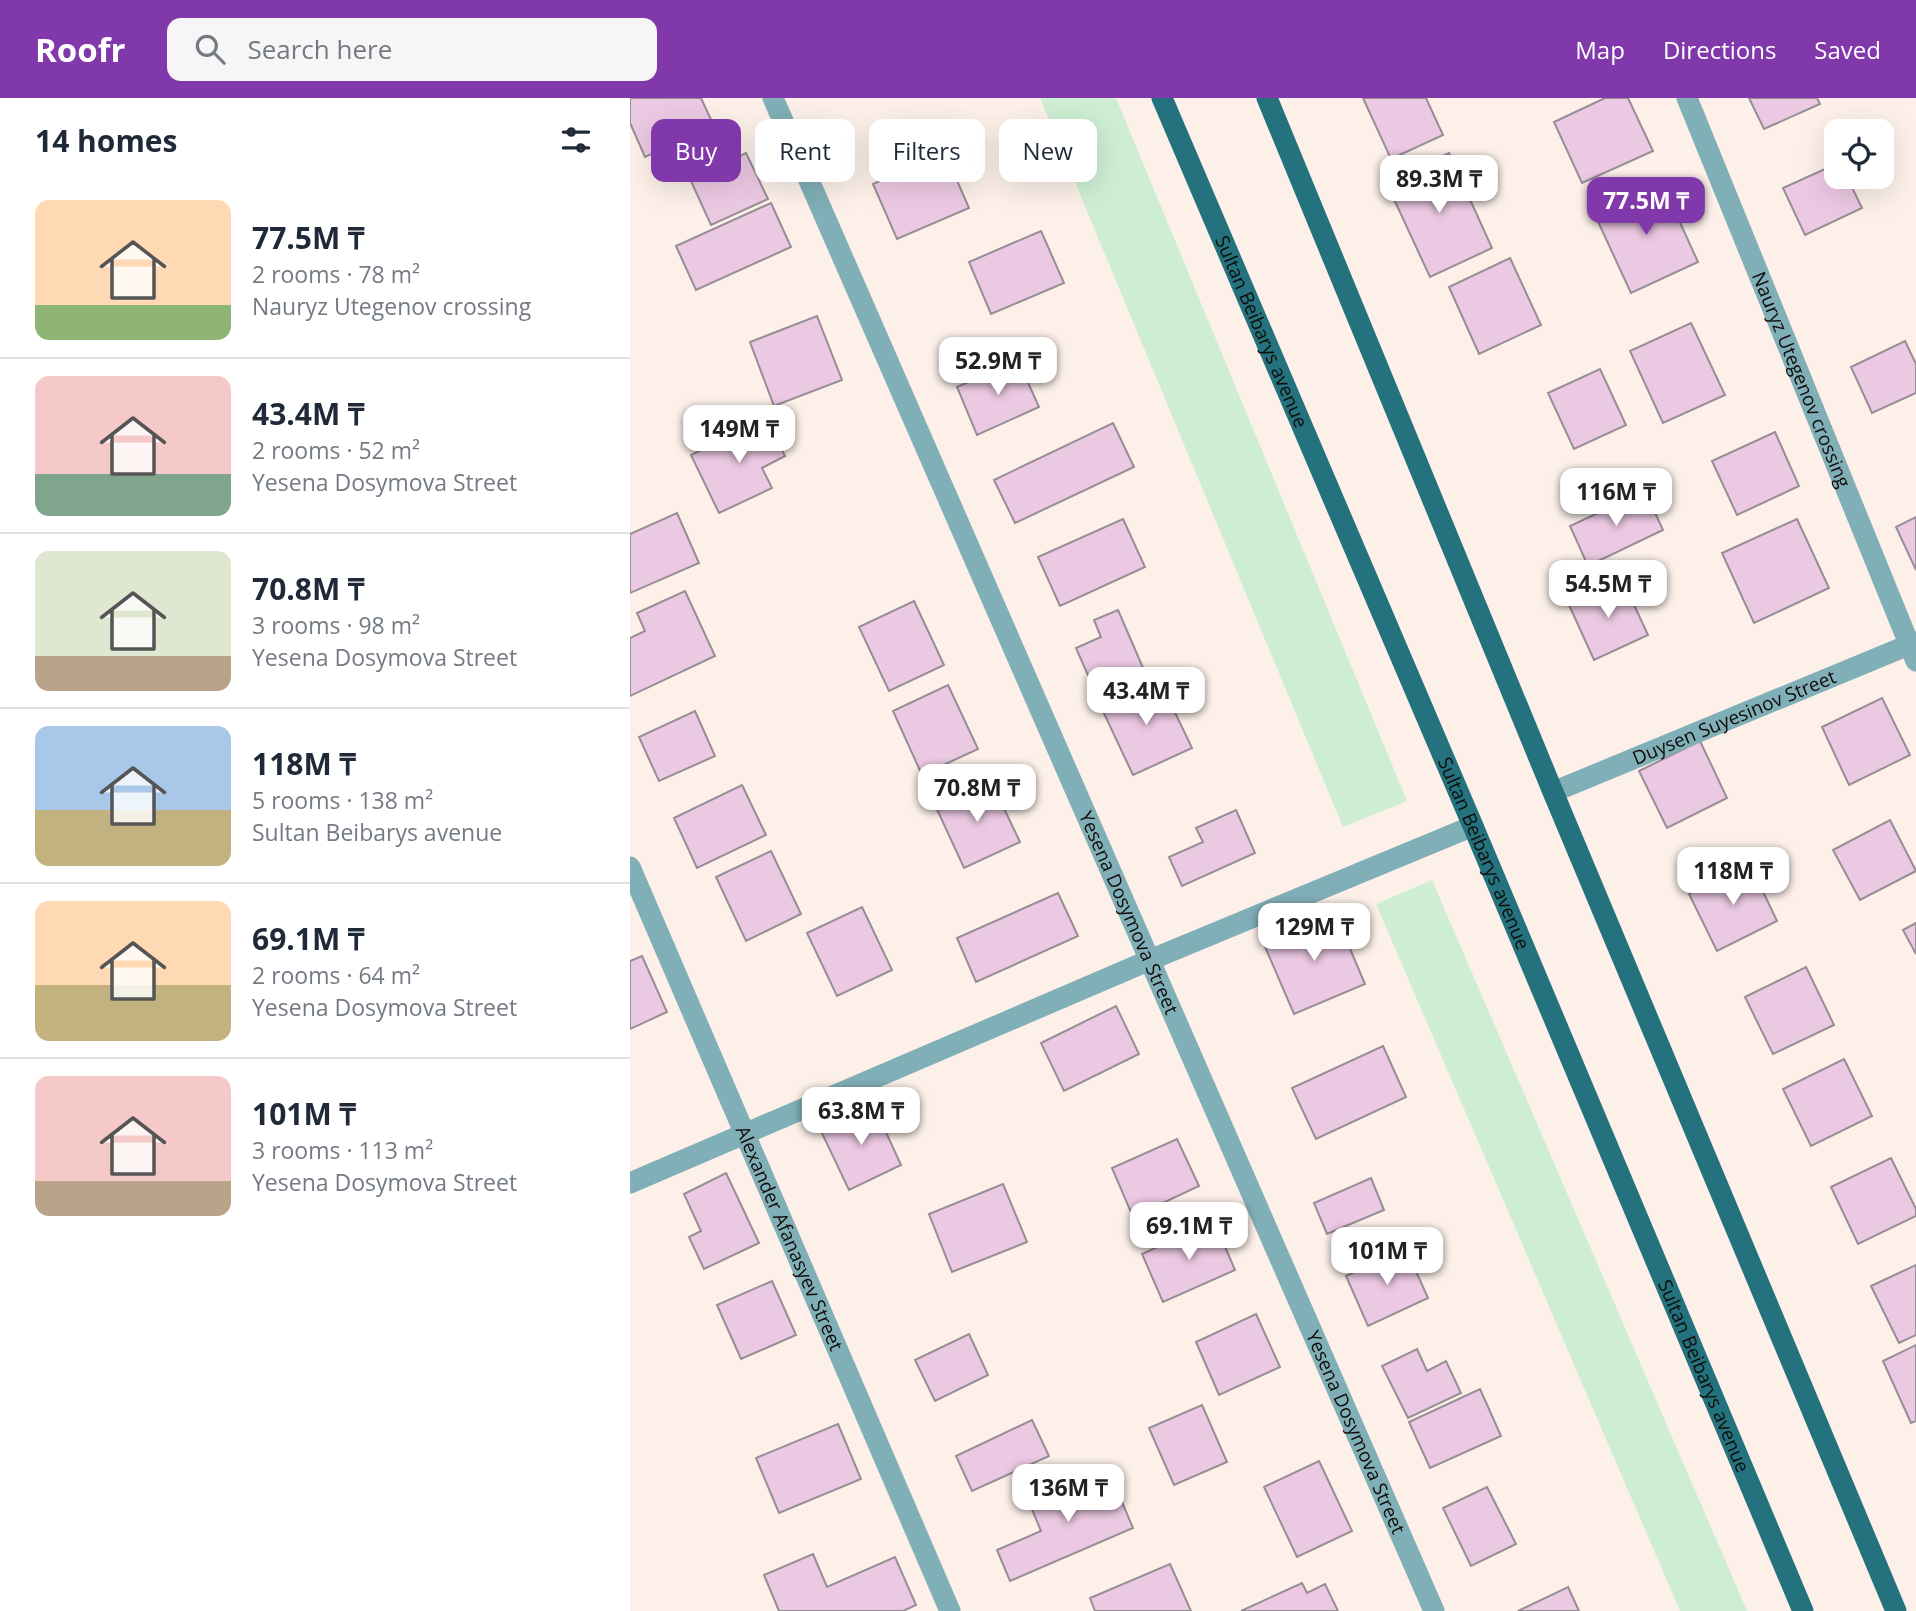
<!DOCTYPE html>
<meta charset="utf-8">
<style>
body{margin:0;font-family:"Open Sans",sans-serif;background:#f6f6f7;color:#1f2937;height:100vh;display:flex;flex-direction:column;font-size:26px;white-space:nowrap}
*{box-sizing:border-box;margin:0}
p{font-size:23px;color:#747a83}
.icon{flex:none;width:38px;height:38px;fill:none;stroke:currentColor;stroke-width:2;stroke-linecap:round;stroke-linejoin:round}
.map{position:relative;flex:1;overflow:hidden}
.drawer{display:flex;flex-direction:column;background:#fff;width:630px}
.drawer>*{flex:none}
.guide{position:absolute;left:21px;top:21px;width:665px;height:63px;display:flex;gap:14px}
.tools{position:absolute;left:1194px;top:21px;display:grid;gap:14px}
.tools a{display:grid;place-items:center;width:70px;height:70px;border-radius:14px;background:#fff;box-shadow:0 7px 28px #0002;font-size:35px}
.price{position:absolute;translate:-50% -60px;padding:0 16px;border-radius:14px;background:#fff;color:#222;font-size:23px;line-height:46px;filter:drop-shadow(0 2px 4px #0008)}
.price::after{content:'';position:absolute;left:50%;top:42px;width:21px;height:16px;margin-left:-10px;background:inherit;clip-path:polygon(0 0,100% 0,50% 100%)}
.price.active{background:#8138aa;color:#fff}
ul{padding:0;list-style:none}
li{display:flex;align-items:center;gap:21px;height:175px;padding:0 35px}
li+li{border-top:2px solid #e0e1e3}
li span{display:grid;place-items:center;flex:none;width:196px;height:140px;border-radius:14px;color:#555}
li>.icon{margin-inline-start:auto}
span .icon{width:84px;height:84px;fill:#fffc;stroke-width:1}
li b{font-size:30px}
h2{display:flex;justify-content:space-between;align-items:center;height:84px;padding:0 35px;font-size:30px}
.pill{padding:0 24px;border-radius:14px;background:#fff;box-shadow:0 7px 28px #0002;font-size:24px;line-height:63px}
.pill.active{background:#8138aa;color:#fff}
header{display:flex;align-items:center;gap:42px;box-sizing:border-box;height:98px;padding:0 35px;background:#8138aa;color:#fff}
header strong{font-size:33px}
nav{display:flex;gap:38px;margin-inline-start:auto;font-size:24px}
.search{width:490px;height:63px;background:#f6f6f7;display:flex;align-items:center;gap:18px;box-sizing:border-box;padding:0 24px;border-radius:14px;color:#747a83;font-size:26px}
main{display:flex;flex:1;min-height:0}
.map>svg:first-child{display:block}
.green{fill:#cdeed3}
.building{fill:#ecc9e3;stroke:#978d95;stroke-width:2}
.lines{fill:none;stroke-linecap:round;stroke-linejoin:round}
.street{stroke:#81afb7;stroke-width:21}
.primary{stroke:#24727e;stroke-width:21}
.labels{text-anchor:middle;stroke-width:5;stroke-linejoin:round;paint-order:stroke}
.street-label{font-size:19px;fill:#100c0a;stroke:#fff}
</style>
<header>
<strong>Roofr</strong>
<div class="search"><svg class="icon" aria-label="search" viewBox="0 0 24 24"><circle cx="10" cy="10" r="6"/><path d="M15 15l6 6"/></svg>Search here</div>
<nav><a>Map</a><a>Directions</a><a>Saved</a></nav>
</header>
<main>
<section class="drawer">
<h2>14 homes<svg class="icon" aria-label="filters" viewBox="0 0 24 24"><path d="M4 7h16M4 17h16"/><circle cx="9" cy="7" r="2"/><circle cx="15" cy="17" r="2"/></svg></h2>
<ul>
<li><span style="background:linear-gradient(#ffd9b3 75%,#8fb573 0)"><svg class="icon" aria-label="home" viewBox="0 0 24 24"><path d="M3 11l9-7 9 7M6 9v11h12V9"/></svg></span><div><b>77.5M ₸</b><p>2 rooms · 78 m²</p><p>Nauryz Utegenov crossing</p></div></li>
<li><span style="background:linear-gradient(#f6c9c9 70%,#7fa58c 0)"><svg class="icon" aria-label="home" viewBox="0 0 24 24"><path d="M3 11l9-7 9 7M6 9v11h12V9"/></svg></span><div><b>43.4M ₸</b><p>2 rooms · 52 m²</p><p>Yesena Dosymova Street</p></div></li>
<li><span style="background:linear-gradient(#dfe7d0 75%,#b9a48a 0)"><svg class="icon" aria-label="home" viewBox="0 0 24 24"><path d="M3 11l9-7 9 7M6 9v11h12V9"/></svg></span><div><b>70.8M ₸</b><p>3 rooms · 98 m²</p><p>Yesena Dosymova Street</p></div></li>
<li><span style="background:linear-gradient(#a9c7e8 60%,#c2b280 0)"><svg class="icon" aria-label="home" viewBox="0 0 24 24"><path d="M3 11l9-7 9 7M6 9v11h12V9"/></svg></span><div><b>118M ₸</b><p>5 rooms · 138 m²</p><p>Sultan Beibarys avenue</p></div></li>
<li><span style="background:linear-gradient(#ffd9b3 60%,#c2b280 0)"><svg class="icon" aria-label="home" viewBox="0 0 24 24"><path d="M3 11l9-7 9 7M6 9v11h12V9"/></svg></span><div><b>69.1M ₸</b><p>2 rooms · 64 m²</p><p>Yesena Dosymova Street</p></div></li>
<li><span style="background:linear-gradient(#f6c9c9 75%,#b9a48a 0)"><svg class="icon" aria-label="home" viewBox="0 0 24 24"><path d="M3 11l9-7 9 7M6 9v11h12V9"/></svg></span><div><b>101M ₸</b><p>3 rooms · 113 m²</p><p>Yesena Dosymova Street</p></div></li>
</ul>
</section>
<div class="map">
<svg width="1286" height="1513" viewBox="0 0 1286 1513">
<rect width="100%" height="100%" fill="#fcf0e9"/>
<path class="green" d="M 410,0 L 486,0 L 777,703 L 713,729 Z
M 802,782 L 1117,1513 L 1050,1513 L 746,806 Z"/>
<path class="building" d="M 0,0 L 71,0 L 84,28 L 15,59 L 0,25 Z
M 733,0 L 796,0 L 813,37 L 761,61 Z
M 975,0 L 998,0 L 1023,53 L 952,85 L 924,24 Z
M 1119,0 L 1187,0 L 1190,6 L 1134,31 Z
M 116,55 L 138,101 L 81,127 L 60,81 Z
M 315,55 L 339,110 L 267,141 L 243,86 Z
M 819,55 L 862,150 L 800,179 L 756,84 Z
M 1206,66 L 1206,79 L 1217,79 L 1232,110 L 1175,137 L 1153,90 Z
M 1031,83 L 1068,164 L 1001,195 L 964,115 Z
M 141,105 L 161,149 L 66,192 L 46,148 Z
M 411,133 L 434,185 L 361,216 L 339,164 Z
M 880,160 L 911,227 L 849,256 L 819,189 Z
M 187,218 L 212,282 L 144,308 L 120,244 Z
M 1061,225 L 1095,297 L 1033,325 L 1000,253 Z
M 1275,243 L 1286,266 L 1286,295 L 1242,315 L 1221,269 Z
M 388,262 L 409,309 L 347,337 L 327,289 Z
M 970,271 L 996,327 L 944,351 L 918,295 Z
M 136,320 L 155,358 L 132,370 L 142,390 L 89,415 L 61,357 Z
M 483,325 L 504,369 L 385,425 L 364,382 Z
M 1145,334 L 1169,388 L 1107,417 L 1082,363 Z
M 1015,393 L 1033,432 L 958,468 L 940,428 Z
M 47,415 L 69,465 L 0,495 L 0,436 Z
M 1286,419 L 1286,472 L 1266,429 Z
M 493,421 L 515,469 L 430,508 L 408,459 Z
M 1167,421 L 1199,490 L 1124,525 L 1092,455 Z
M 993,483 L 1018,537 L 964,562 L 939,507 Z
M 55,493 L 85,558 L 0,598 L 0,540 L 15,533 L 7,515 Z
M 284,503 L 314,567 L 259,593 L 229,529 Z
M 488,512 L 517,579 L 468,600 L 446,550 L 471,539 L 464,522 Z
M 529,581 L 562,650 L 503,677 L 471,609 Z
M 318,587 L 348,651 L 292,677 L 263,613 Z
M 1252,600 L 1280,657 L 1219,687 L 1192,629 Z
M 65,613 L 85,658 L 29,683 L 9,639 Z
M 1070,643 L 1097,700 L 1037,730 L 1009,673 Z
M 360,681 L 390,744 L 334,770 L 305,707 Z
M 112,687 L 136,737 L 67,770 L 44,720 Z
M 606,712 L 625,755 L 552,788 L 539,759 L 573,744 L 566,730 Z
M 1260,722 L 1286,773 L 1230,802 L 1203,752 Z
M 141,753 L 171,816 L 116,843 L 86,779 Z
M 1120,766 L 1147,823 L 1087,853 L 1059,796 Z
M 428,795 L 448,838 L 346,884 L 327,840 Z
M 232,809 L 262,872 L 207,898 L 177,835 Z
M 704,813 L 735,886 L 664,916 L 633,844 Z
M 1286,825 L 1286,856 L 1273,832 Z
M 12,858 L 37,914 L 0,931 L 0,863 Z
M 1176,869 L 1204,927 L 1143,956 L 1115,899 Z
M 486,908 L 509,956 L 434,993 L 411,945 Z
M 753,948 L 776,999 L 686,1041 L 662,990 Z
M 1214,961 L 1242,1018 L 1181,1048 L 1153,991 Z
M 243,1006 L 271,1067 L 219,1092 L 190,1031 Z
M 547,1041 L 569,1088 L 503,1119 L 482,1070 Z
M 1261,1060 L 1286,1111 L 1286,1118 L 1228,1146 L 1201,1089 Z
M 96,1075 L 129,1145 L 74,1171 L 59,1139 L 71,1133 L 54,1096 Z
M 741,1080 L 754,1112 L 697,1136 L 684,1105 Z
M 373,1086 L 397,1144 L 322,1174 L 299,1116 Z
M 584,1123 L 605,1172 L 533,1204 L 512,1156 Z
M 776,1151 L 798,1200 L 738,1228 L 716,1178 Z
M 1286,1167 L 1286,1237 L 1269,1245 L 1241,1188 Z
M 142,1183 L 166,1237 L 111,1261 L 87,1207 Z
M 626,1216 L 650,1269 L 589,1297 L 566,1244 Z
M 339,1236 L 358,1277 L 305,1303 L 285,1262 Z
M 1286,1247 L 1286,1323 L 1281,1325 L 1253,1263 Z
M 787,1251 L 797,1273 L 816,1263 L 831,1295 L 778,1320 L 752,1268 Z
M 850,1291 L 871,1338 L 800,1370 L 779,1324 Z
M 572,1307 L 597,1364 L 544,1387 L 519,1330 Z
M 402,1322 L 419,1358 L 342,1393 L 326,1358 Z
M 208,1326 L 231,1381 L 149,1415 L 126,1360 Z
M 689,1363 L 722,1433 L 667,1459 L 634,1389 Z
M 478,1371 L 503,1430 L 380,1483 L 367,1452 L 411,1433 L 399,1404 Z
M 857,1389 L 886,1446 L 841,1468 L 813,1410 Z
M 183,1456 L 197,1489 L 265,1459 L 286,1507 L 273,1513 L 149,1513 L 134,1477 Z
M 540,1466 L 561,1513 L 465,1513 L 460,1500 Z
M 672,1485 L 677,1495 L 695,1486 L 708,1513 L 611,1513 Z
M 938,1489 L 949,1513 L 888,1513 Z"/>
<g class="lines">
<g class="street">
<path id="s1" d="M 143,0 L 804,1513"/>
<path id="s2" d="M 1057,0 L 1286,563"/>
<path id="s3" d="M 923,694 L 1286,544"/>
<path id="s4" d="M 0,769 L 320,1513"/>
<path d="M 0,1085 L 520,862 L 843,728"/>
</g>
<g class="primary">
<path id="s5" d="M 532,0 L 843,728 L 1173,1513"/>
<path d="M 637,0 L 923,694 L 1266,1513"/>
</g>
</g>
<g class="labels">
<g class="street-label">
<text dy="7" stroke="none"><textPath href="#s5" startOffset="254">Sultan Beibarys avenue</textPath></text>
<text dy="7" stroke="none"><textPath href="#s2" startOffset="304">Nauryz Utegenov crossing</textPath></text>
<text dy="7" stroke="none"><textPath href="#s3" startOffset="196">Duysen Suyesinov Street</textPath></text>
<text dy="7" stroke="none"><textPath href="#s5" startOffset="821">Sultan Beibarys avenue</textPath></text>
<text dy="7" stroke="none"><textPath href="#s1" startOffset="889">Yesena Dosymova Street</textPath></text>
<text dy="7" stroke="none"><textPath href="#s4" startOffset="404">Alexander Afanasyev Street</textPath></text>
<text dy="7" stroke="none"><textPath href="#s5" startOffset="1388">Sultan Beibarys avenue</textPath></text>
<text dy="7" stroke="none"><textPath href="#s1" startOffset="1456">Yesena Dosymova Street</textPath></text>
</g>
</g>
</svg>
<div class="tools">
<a><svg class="icon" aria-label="locate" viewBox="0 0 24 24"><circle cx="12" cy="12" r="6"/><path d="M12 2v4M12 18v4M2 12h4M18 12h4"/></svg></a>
</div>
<b class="price" style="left:809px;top:117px">89.3M ₸</b>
<b class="price active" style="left:1016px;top:139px">77.5M ₸</b>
<b class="price" style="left:368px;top:299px">52.9M ₸</b>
<b class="price" style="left:109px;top:367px">149M ₸</b>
<b class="price" style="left:986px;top:430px">116M ₸</b>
<b class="price" style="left:978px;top:522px">54.5M ₸</b>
<b class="price" style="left:516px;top:629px">43.4M ₸</b>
<b class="price" style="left:347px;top:726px">70.8M ₸</b>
<b class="price" style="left:1103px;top:809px">118M ₸</b>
<b class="price" style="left:684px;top:865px">129M ₸</b>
<b class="price" style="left:231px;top:1049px">63.8M ₸</b>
<b class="price" style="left:559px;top:1164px">69.1M ₸</b>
<b class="price" style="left:757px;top:1189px">101M ₸</b>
<b class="price" style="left:438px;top:1426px">136M ₸</b>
<div class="guide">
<a class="pill active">Buy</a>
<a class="pill">Rent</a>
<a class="pill">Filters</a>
<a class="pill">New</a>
</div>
</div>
</main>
